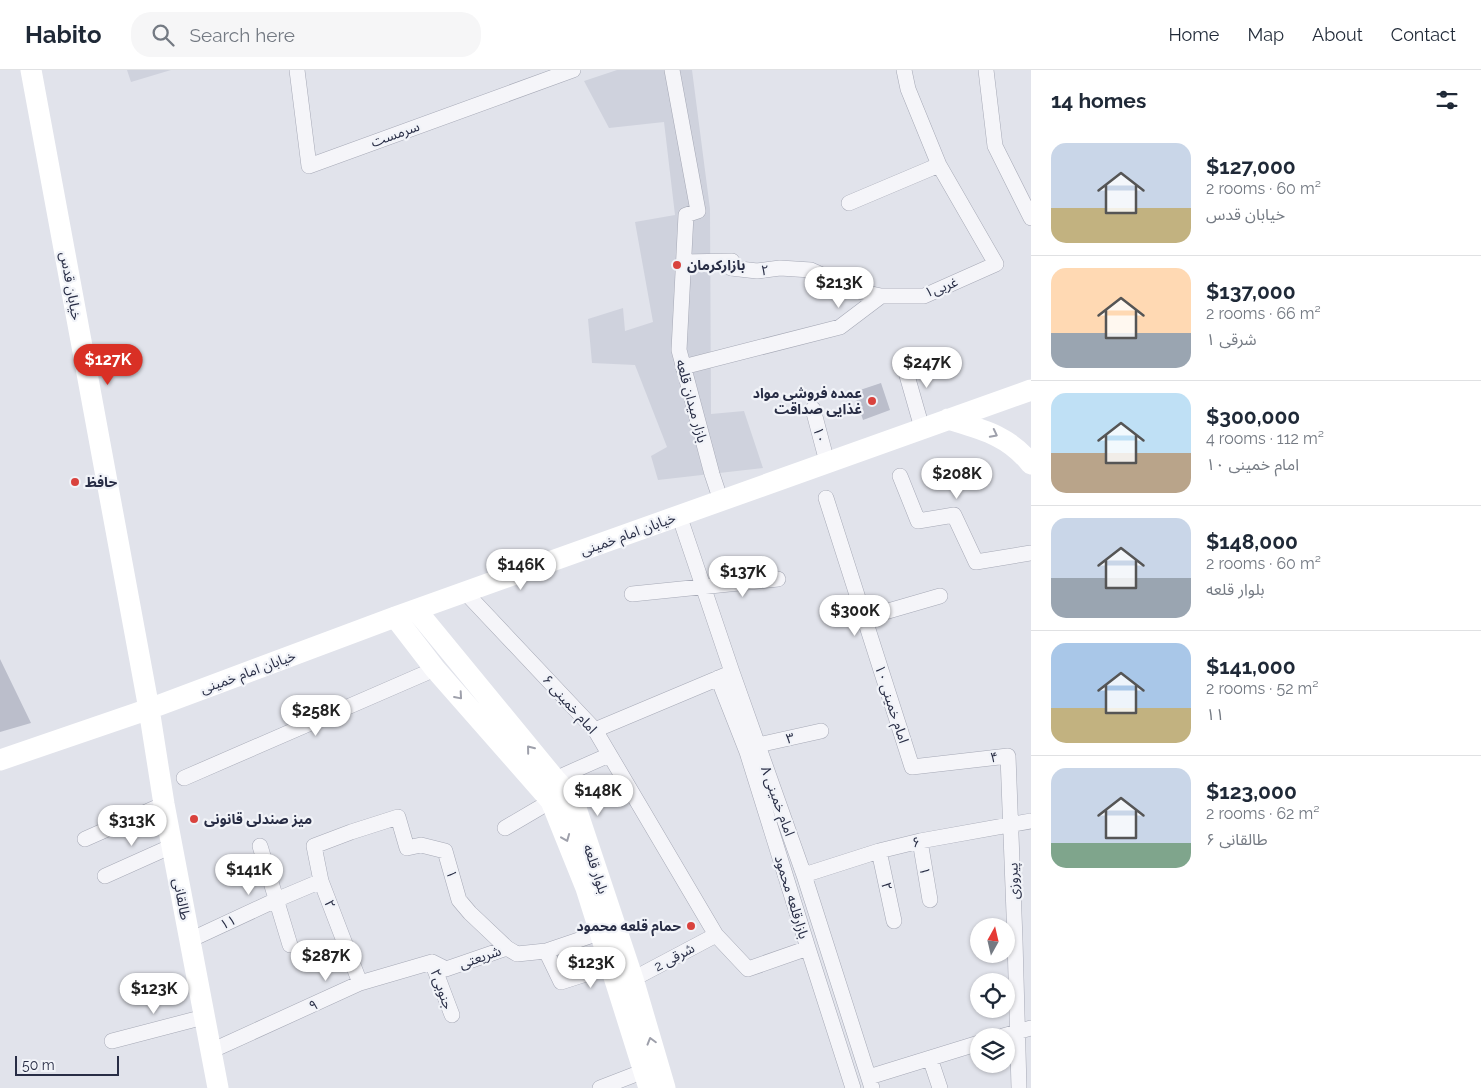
<!DOCTYPE html>
<meta charset="utf-8">
<style>
body{margin:0;font-family:Raleway,"Noto Sans Arabic",sans-serif;background:#f6f6f7;color:#1f2937;height:100vh;display:flex;flex-direction:column;font-size:19px;white-space:nowrap}
*{box-sizing:border-box;margin:0}
p{font-size:16px;color:#747a83}
.icon{flex:none;width:28px;height:28px;fill:none;stroke:currentColor;stroke-width:2;stroke-linecap:round;stroke-linejoin:round}
.map{position:relative;flex:1;overflow:hidden}
.details{display:flex;flex-direction:column;background:#fff;width:450px}
.details>*{flex:none}
.needle{width:32px;rotate:8deg}
.fabs{position:absolute;left:970px;top:848px;display:grid;gap:10px}
.fabs a{display:grid;place-items:center;width:45px;height:45px;border-radius:50%;background:#fff;box-shadow:0 1px 4px #0004;font-size:25px}
.scale{position:absolute;left:15px;bottom:12px;width:104px;box-sizing:border-box;padding-left:5px;border:2px solid #282d45;border-top:0;font-size:14px;line-height:18px;white-space:nowrap;color:#282d45;-webkit-text-stroke:4px #f1f3f8;paint-order:stroke}
.price{position:absolute;translate:-50% -42px;padding:0 11px;border-radius:18px;background:#fff;color:#222;font-size:16px;line-height:32px;filter:drop-shadow(0 1px 2px #0008)}
.price::after{content:'';position:absolute;left:50%;top:30px;width:15px;height:11px;margin-left:-8px;background:inherit;clip-path:polygon(0 0,100% 0,50% 100%)}
.price.active{background:#d93025;color:#fff}
ul{padding:0;list-style:none}
li{display:flex;align-items:center;gap:15px;height:125px;padding:0 20px}
li+li{border-top:1px solid #e0e1e3}
li span{display:grid;place-items:center;flex:none;width:140px;height:100px;border-radius:15px;color:#555}
li>.icon{margin-inline-start:auto}
span .icon{width:60px;height:60px;fill:#fffc;stroke-width:1}
li b{font-size:21px}
h2{display:flex;justify-content:space-between;align-items:center;height:60px;padding:0 20px;font-size:21px}
header{display:flex;align-items:center;gap:30px;box-sizing:border-box;height:70px;padding:0 25px;background:#fff;border-bottom:1px solid #e0e1e3}
header strong{font-size:24px}
nav{display:flex;gap:28px;margin-inline-start:auto;font-size:18px}
.search{width:350px;height:45px;background:#f6f6f7;display:flex;align-items:center;gap:12px;box-sizing:border-box;padding:0 18px;border-radius:20px;color:#747a83;font-size:19px}
main{display:flex;flex:1;min-height:0}
.map>svg:first-child{display:block}
.built{fill:#cfd2dd}
.building{fill:#bbbecb}
.lines{fill:none;stroke-linecap:round;stroke-linejoin:round}
.street-casing{stroke:#a6a9b6;stroke-width:16}
.street{stroke:#f5f5f9;stroke-width:15}
.secondary{stroke:#fff;stroke-width:21}
.oneway{stroke:#9ea0ab}
.poi-dot{fill:#d9423d;stroke:#f1f3f8;stroke-width:2}
.labels{text-anchor:middle;stroke-width:4.5;stroke-linejoin:round;paint-order:stroke}
.street-label{font-size:14px;fill:#282d45;stroke:#f1f3f8}
.poi-label{font-size:14px;font-weight:bold;fill:#282d45;stroke:#f1f3f8;text-anchor:start}
</style>
<header>
<strong>Habito</strong>
<div class="search"><svg class="icon" aria-label="search" viewBox="0 0 24 24"><circle cx="10" cy="10" r="6"/><path d="M15 15l6 6"/></svg>Search here</div>
<nav><a>Home</a><a>Map</a><a>About</a><a>Contact</a></nav>
</header>
<main>
<div class="map">
<svg width="1031" height="1018" viewBox="0 0 1031 1018">
<rect width="100%" height="100%" fill="#e1e3eb"/>
<path class="built" d="M 127,0 L 171,0 L 131,12 Z
M 617,0 L 692,0 L 710,139 L 711,344 L 744,341 L 763,398 L 658,410 L 651,386 L 667,377 L 635,295 L 592,293 L 588,249 L 623,238 L 625,261 L 653,252 L 635,152 L 675,145 L 664,52 L 609,58 L 584,11 Z"/>
<path class="building" d="M 881,313 L 890,340 L 863,350 L 854,322 Z
M 0,589 L 31,653 L 0,662 Z"/>
<g class="lines">
<defs>
<path id="street" d="M 297,0 L 309,96 L 573,0
M 672,0 L 698,141 L 686,145 L 679,280 L 712,404 L 721,431
M 986,0 L 995,76 L 1031,148
M 849,133 L 939,95
M 684,192 L 732,191 L 731,198 L 757,201 L 780,198 L 811,200 L 858,221 L 881,226
M 902,288 L 922,358
M 683,297 L 840,257 L 881,226 L 924,226 L 996,194 L 939,95 L 908,19 L 904,0
M 813,339 L 827,392
M 900,406 L 918,451 L 954,445 L 976,492 L 1031,483
M 826,428 L 912,697 L 1008,686 L 1015,870 L 1019,1018
M 679,445 L 732,602 L 804,805 L 872,1018
M 465,522 L 595,660 L 716,865 L 748,899 L 808,878
M 632,524 L 778,509
M 864,548 L 940,526
M 718,608 L 747,682 L 808,878 L 853,1018
M 595,660 L 726,605
M 758,675 L 821,661
M 184,708 L 435,599
M 555,709 L 609,685
M 505,758 L 551,731
M 85,769 L 164,734
M 920,771 L 930,830
M 260,776 L 290,875
M 879,781 L 894,851
M 804,805 L 879,781 L 920,771 L 1031,751
M 105,806 L 172,776
M 190,870 L 276,830 L 321,811
M 546,881 L 561,912 L 611,896
M 432,892 L 452,945
M 633,909 L 716,865
M 360,913 L 321,811 L 314,776 L 351,762 L 398,747 L 407,778 L 421,775 L 445,781 L 459,830 L 470,843 L 507,878
M 1003,966 L 1031,958
M 112,971 L 204,947
M 211,981 L 360,913 L 432,892 L 446,899 L 507,878 L 517,884 L 546,881 L 599,863
M 930,988 L 940,1018
M 869,1007 L 979,973
M 600,1018 L 644,1001"/>
</defs>
<use href="#street" class="street-casing"/>
<use href="#street" class="street"/>
<path class="secondary" d="M 31,0 L 149,639 L 164,734 L 218,1018
M 948,349 C 981,359 1008,365 1031,394
M 416,540 L 555,709 L 573,729 L 633,909 L 665,1018
M 395,547 L 435,599 L 551,731 L 586,818 L 649,1018
M 0,690 L 149,639 L 395,547 L 1031,320"/>
</g>
<defs><path id="oneway-chevron" d="M-2-3.5L2.5 0L-2 3.5" fill="none" stroke-width="1.6" stroke-linecap="round" stroke-linejoin="round" transform="scale(1.25)"/></defs>
<g class="oneway">
<use href="#oneway-chevron" transform="translate(994 364) rotate(27)"/>
<use href="#oneway-chevron" transform="translate(459 626) rotate(49)"/>
<use href="#oneway-chevron" transform="translate(530 679) rotate(-129)"/>
<use href="#oneway-chevron" transform="translate(566 768) rotate(68)"/>
<use href="#oneway-chevron" transform="translate(651 971) rotate(-106)"/>
</g>
<g class="poi-dot">
<circle cx="677" cy="195" r="5"/>
<circle cx="872" cy="331" r="5"/>
<circle cx="75" cy="412" r="5"/>
<circle cx="194" cy="749" r="5"/>
<circle cx="691" cy="856" r="5"/>
</g>
<g class="labels">
<g class="street-label">
<text transform="translate(395 64) rotate(-20)" y="5">سرمست</text>
<text transform="translate(765 200) rotate(-4)" y="5">۲</text>
<text transform="translate(71 216) rotate(80)" y="5">خیابان قدس</text>
<text transform="translate(941 217) rotate(-21)" y="5">غربی۱</text>
<text transform="translate(692 331) rotate(75)" y="5">بازار میدان قلعه</text>
<text transform="translate(820 365) rotate(75)" y="5">۱۰</text>
<text transform="translate(628 464) rotate(-20)" y="5">خیابان امام خمینی</text>
<text transform="translate(248 602) rotate(-20)" y="5">خیابان امام خمینی</text>
<text transform="translate(570 634) rotate(48)" y="5">امام خمینی ۶</text>
<text transform="translate(892 634) rotate(72)" y="5">امام خمینی ۱۰</text>
<text transform="translate(790 668) rotate(-13)" y="5">۳</text>
<text transform="translate(994 687) rotate(-7)" y="5">۴</text>
<text transform="translate(778 731) rotate(70)" y="5">امام خمینی ۸</text>
<text transform="translate(916 772) rotate(-13)" y="5">۶</text>
<text transform="translate(596 799) rotate(72)" y="5">بلوار قلعه</text>
<text transform="translate(925 801) rotate(81)" y="5">۱</text>
<text transform="translate(452 804) rotate(74)" y="5">۱</text>
<text transform="translate(1013 811) rotate(-92)" y="5">پیروزی</text>
<text transform="translate(887 816) rotate(78)" y="5">۲</text>
<text transform="translate(792 827) rotate(73)" y="5">بازارقلعه محمود</text>
<text transform="translate(182 829) rotate(79)" y="5">طالقانی</text>
<text transform="translate(330 834) rotate(69)" y="5">۲</text>
<text transform="translate(228 852) rotate(-25)" y="5">۱۱</text>
<text transform="translate(480 887) rotate(-19)" y="5">شریعتی</text>
<text transform="translate(674 887) rotate(-28)" y="5">2 شرقی</text>
<text transform="translate(442 919) rotate(70)" y="5">جنوبی۲</text>
<text transform="translate(313 935) rotate(-24)" y="5">۹</text>
</g>
<g class="poi-label">
<text x="687" y="200">بازارکرمان</text>
<text x="862" y="328" text-anchor="end">عمده فروشی مواد<tspan x="862" dy="16">غذایی صداقت</tspan></text>
<text x="85" y="417">حافظ</text>
<text x="204" y="754">میز صندلی قانونی</text>
<text x="681" y="861" text-anchor="end">حمام قلعه محمود</text>
</g>
</g>
</svg>
<div class="fabs">
<a><svg class="needle" viewBox="-14 -14 28 28"><path d="M0-13l5 13h-10z" fill="#e53935"/><path d="M0 13l5-13h-10z" fill="#747a83"/></svg></a>
<a><svg class="icon" aria-label="locate" viewBox="0 0 24 24"><circle cx="12" cy="12" r="6"/><path d="M12 2v4M12 18v4M2 12h4M18 12h4"/></svg></a>
<a><svg class="icon" aria-label="layers" viewBox="0 0 24 24"><path d="M12 4l9 5-9 5-9-5zM3 14l9 5 9-5"/></svg></a>
</div>
<div class="scale">50 m</div>
<b class="price" style="left:839px;top:239px">$213K</b>
<b class="price active" style="left:108px;top:316px">$127K</b>
<b class="price" style="left:927px;top:319px">$247K</b>
<b class="price" style="left:957px;top:430px">$208K</b>
<b class="price" style="left:521px;top:521px">$146K</b>
<b class="price" style="left:743px;top:528px">$137K</b>
<b class="price" style="left:855px;top:567px">$300K</b>
<b class="price" style="left:316px;top:667px">$258K</b>
<b class="price" style="left:598px;top:747px">$148K</b>
<b class="price" style="left:132px;top:777px">$313K</b>
<b class="price" style="left:249px;top:826px">$141K</b>
<b class="price" style="left:326px;top:912px">$287K</b>
<b class="price" style="left:591px;top:919px">$123K</b>
<b class="price" style="left:154px;top:945px">$123K</b>
</div>
<section class="details">
<h2>14 homes<svg class="icon" aria-label="filters" viewBox="0 0 24 24"><path d="M4 7h16M4 17h16"/><circle cx="9" cy="7" r="2"/><circle cx="15" cy="17" r="2"/></svg></h2>
<ul>
<li><span style="background:linear-gradient(#c9d6e8 65%,#c2b280 0)"><svg class="icon" aria-label="home" viewBox="0 0 24 24"><path d="M3 11l9-7 9 7M6 9v11h12V9"/></svg></span><div><b>$127,000</b><p>2 rooms · 60 m²</p><p>خیابان قدس</p></div></li>
<li><span style="background:linear-gradient(#ffd9b3 65%,#9aa5b1 0)"><svg class="icon" aria-label="home" viewBox="0 0 24 24"><path d="M3 11l9-7 9 7M6 9v11h12V9"/></svg></span><div><b>$137,000</b><p>2 rooms · 66 m²</p><p>۱ شرقی</p></div></li>
<li><span style="background:linear-gradient(#bfe0f5 60%,#b9a48a 0)"><svg class="icon" aria-label="home" viewBox="0 0 24 24"><path d="M3 11l9-7 9 7M6 9v11h12V9"/></svg></span><div><b>$300,000</b><p>4 rooms · 112 m²</p><p>امام خمینی ۱۰</p></div></li>
<li><span style="background:linear-gradient(#c9d6e8 60%,#9aa5b1 0)"><svg class="icon" aria-label="home" viewBox="0 0 24 24"><path d="M3 11l9-7 9 7M6 9v11h12V9"/></svg></span><div><b>$148,000</b><p>2 rooms · 60 m²</p><p>بلوار قلعه</p></div></li>
<li><span style="background:linear-gradient(#a9c7e8 65%,#c2b280 0)"><svg class="icon" aria-label="home" viewBox="0 0 24 24"><path d="M3 11l9-7 9 7M6 9v11h12V9"/></svg></span><div><b>$141,000</b><p>2 rooms · 52 m²</p><p>۱۱</p></div></li>
<li><span style="background:linear-gradient(#c9d6e8 75%,#7fa58c 0)"><svg class="icon" aria-label="home" viewBox="0 0 24 24"><path d="M3 11l9-7 9 7M6 9v11h12V9"/></svg></span><div><b>$123,000</b><p>2 rooms · 62 m²</p><p>طالقانی ۶</p></div></li>
</ul>
</section>
</main>
